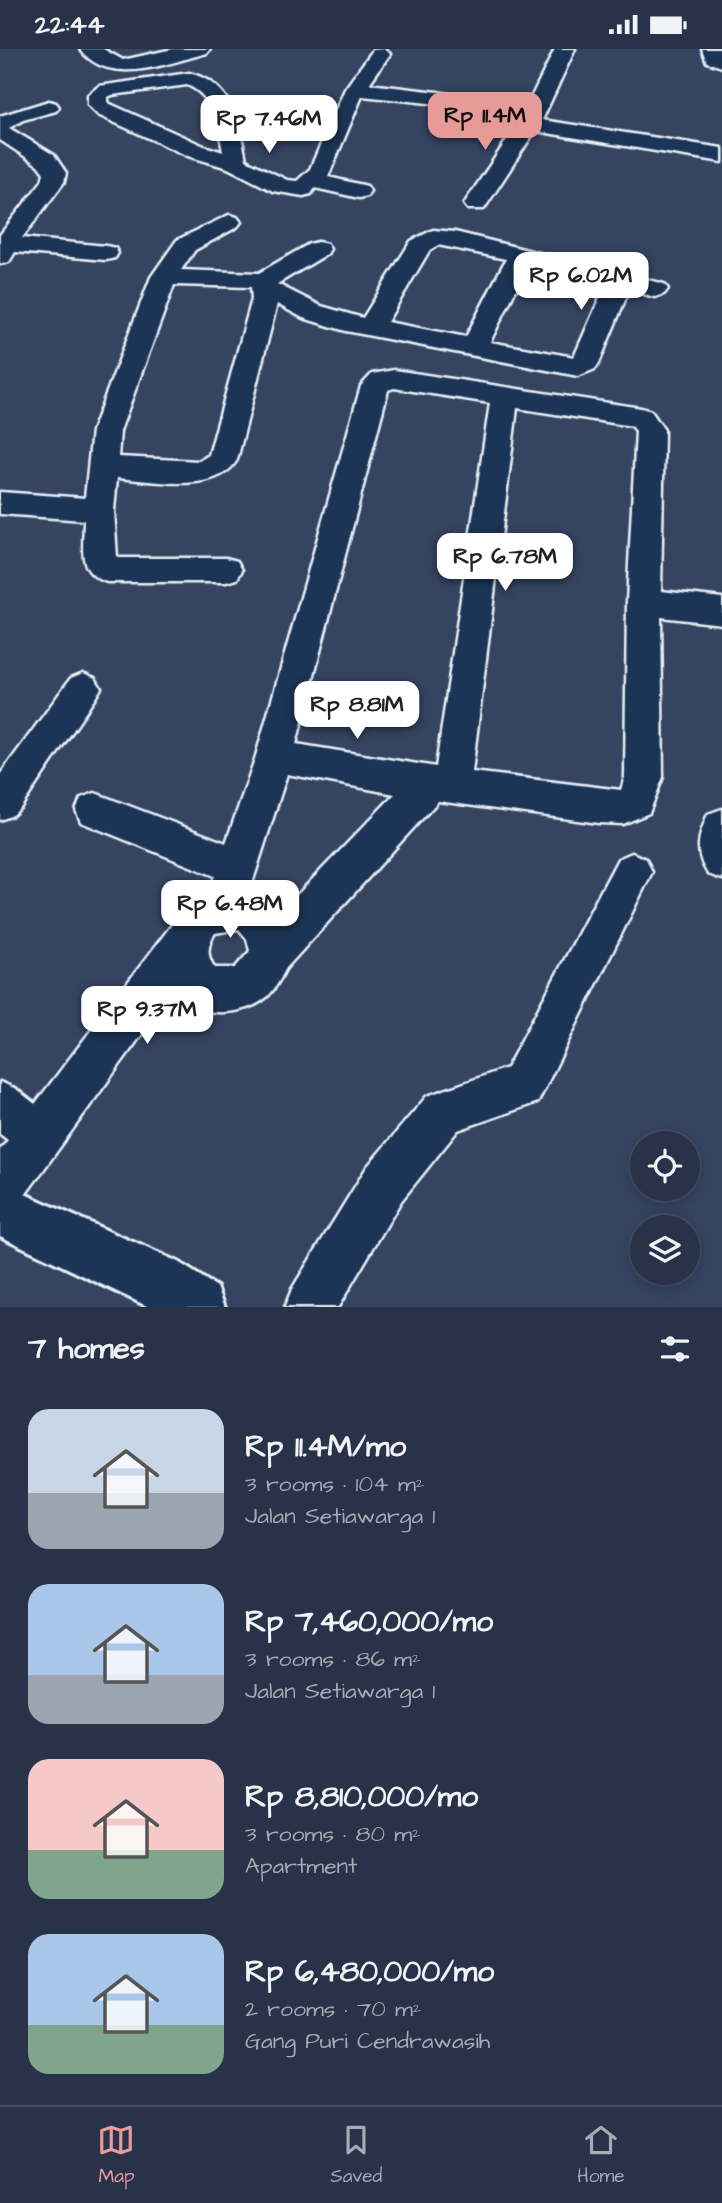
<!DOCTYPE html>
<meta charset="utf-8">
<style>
body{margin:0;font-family:"Architects Daughter",sans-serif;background:#343f53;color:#f1f3f6;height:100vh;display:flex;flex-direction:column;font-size:26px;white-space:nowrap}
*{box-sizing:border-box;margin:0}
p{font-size:23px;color:#a5aab4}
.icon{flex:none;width:38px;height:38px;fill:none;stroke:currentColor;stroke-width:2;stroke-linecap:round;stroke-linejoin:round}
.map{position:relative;height:1258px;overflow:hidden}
.side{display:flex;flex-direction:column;background:#283349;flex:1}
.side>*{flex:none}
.controls{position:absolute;left:630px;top:1082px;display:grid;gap:14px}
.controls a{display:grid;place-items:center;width:70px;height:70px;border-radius:50%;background:#283349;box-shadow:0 4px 18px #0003,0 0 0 2px #444e61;font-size:35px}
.price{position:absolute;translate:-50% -60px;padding:0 16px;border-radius:14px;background:#fff;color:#222;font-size:23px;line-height:46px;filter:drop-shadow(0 2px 4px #0008)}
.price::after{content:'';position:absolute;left:50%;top:42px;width:21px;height:16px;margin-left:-10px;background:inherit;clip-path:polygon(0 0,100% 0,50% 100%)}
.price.current{background:#e69b98;color:#111}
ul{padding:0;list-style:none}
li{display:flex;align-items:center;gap:21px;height:175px;padding:0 28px}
li span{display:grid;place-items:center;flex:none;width:196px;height:140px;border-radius:21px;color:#555}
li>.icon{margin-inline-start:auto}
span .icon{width:84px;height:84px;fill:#fffc;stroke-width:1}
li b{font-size:30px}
h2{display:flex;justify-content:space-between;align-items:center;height:84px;padding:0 28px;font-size:30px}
.status{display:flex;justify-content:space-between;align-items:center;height:49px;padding:0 35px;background:#283349;direction:ltr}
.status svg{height:19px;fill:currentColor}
.dock{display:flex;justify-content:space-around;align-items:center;height:98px;border-top:2px solid #444e61;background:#283349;font-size:19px;color:#a5aab4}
.dock a{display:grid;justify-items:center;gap:4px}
.dock .current{color:#e69b98}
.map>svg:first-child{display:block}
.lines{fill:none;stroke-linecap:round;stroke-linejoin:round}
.street-casing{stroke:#e8f1f8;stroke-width:5}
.secondary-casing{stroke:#e8f1f8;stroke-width:6}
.street{fill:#1d3557;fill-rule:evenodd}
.secondary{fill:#1d3557;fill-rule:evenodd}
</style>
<div class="status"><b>22:44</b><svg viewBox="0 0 49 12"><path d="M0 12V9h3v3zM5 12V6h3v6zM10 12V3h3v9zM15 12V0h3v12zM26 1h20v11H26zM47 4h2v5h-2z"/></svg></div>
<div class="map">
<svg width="722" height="1258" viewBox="0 0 722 1258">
<rect width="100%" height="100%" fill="#354461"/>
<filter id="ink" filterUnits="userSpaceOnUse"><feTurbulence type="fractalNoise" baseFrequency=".0143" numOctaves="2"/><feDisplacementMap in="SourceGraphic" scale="14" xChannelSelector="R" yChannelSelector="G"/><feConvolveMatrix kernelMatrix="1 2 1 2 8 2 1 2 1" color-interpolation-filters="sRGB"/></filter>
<g filter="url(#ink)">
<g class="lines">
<defs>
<path id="street" d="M 80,0 L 103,0 L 123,11 L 173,0 L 210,0 L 207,4 C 168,14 109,39 80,0 Z
M 384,0 L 390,5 L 369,35 L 438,43 L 526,59 L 555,0 L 575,0 L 542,71 L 722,99 L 722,113 L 535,82 L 484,160 L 468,160 L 464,155 L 521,70 L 438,55 L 362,47 L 328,128 L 367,137 L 370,142 L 367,147 L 359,149 L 315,139 L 311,145 L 303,147 L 273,142 L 228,119 L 188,107 L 98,66 L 88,56 L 88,46 L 99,37 L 189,24 C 231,34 239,73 246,111 L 287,131 L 297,132 L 310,120 L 345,40 L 373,1 ZM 187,36 C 214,47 219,77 223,103 L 204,97 L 108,54 L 108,48 L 112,46 Z
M 702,0 L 722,0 L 722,18 L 707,13 Z
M 49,52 L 56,54 L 59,58 L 56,62 L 23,71 L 9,79 L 54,106 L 66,124 L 64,133 L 22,189 L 106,197 L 115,199 L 118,204 L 115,209 L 106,211 L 15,203 L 9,213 L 0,215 L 0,186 L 42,132 L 44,124 L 38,116 L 0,91 L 0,67 Z
M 229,166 L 237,168 L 241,173 L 237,178 L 195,201 L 181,221 L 259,224 L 309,195 L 318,193 L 327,195 L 330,200 L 327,205 L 277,235 L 321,257 L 363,269 L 411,192 L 433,181 L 455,183 L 664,235 L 668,240 L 664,245 L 655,248 L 629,241 L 599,314 L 595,320 L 578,327 L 346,282 L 303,269 L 277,255 L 237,411 C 216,446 152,431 117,429 L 114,461 L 117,509 L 226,509 L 237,512 L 242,521 L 237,530 L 226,533 L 107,533 C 76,524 84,498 84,471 L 0,465 L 0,443 L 85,449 L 92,382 L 151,228 L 177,191 ZM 438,196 L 506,210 L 466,288 L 387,273 L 429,202 ZM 528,216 L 606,235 L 574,308 L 490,293 ZM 174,236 L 251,238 L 252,250 L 209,406 L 199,412 L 118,408 L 120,382 Z
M 394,321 L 641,359 L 651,362 L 664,381 L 661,542 L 722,549 L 722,575 L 661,568 L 663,728 L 649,764 L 623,775 L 599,774 L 438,752 L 286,919 C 281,928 276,939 268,947 C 250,964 211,969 190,955 C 185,951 181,943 177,937 L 17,1157 L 0,1164 L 0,1101 L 8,1091 L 0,1085 L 0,1033 L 16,1040 L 35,1055 L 187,856 L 208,848 L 215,827 L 81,773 L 76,761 L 81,749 L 95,744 L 226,794 L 256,707 L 361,337 L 372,325 ZM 394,339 L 490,354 L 436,718 L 296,695 L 388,341 ZM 517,359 L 632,377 L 636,382 L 627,553 L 625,728 L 621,741 L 472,723 ZM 287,725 L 395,745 L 278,866 L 271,854 L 249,844 ZM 239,880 L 247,890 L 250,902 L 235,919 L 215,919 C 206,907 207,896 215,884 Z
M 83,624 L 95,629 L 101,639 L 95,649 L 21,758 L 13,766 L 0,771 L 0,726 L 71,629 Z
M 722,760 L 722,830 L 708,825 C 694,803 698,788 708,765 Z
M 632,804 L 646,810 L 652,823 L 538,1053 L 458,1081 L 401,1152 L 338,1258 L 285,1258 L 292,1240 L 367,1118 L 427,1047 L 507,1019 L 618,810 Z"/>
<path id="secondary" d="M 0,1134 L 178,1213 L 217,1238 L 225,1258 L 149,1258 L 0,1187 Z"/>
</defs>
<use href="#street" class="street-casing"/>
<use href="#secondary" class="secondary-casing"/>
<use href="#street" class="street"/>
<use href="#secondary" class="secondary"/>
</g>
</g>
</svg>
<div class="controls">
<a><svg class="icon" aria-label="locate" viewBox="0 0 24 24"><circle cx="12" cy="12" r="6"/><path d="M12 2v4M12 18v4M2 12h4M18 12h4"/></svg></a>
<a><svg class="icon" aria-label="layers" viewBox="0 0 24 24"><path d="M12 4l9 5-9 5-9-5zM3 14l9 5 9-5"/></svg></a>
</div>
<b class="price current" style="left:485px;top:103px">Rp 11.4M</b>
<b class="price" style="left:269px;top:106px">Rp 7.46M</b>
<b class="price" style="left:581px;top:263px">Rp 6.02M</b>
<b class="price" style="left:505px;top:544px">Rp 6.78M</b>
<b class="price" style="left:357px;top:692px">Rp 8.81M</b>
<b class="price" style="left:230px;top:891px">Rp 6.48M</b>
<b class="price" style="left:147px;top:997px">Rp 9.37M</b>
</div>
<section class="side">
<h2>7 homes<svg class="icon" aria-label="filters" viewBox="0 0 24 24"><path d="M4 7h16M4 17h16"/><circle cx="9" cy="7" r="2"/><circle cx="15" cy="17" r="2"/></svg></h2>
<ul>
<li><span style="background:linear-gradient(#c9d6e8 60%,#9aa5b1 0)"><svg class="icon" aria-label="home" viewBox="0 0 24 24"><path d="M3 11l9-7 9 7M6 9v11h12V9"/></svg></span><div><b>Rp 11.4M/mo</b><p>3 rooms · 104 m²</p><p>Jalan Setiawarga 1</p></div></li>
<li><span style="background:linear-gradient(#a9c7e8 65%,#9aa5b1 0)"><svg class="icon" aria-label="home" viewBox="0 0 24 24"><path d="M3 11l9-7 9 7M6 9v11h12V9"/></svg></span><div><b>Rp 7,460,000/mo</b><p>3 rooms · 86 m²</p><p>Jalan Setiawarga 1</p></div></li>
<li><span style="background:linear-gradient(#f6c9c9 65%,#7fa58c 0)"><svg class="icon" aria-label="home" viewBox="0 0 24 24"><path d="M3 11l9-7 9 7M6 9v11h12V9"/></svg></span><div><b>Rp 8,810,000/mo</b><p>3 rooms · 80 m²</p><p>Apartment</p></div></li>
<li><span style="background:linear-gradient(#a9c7e8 65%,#7fa58c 0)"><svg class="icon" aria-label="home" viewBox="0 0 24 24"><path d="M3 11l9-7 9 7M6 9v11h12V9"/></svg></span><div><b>Rp 6,480,000/mo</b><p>2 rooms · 70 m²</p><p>Gang Puri Cendrawasih</p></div></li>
</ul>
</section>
<nav class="dock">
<a class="current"><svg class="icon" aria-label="map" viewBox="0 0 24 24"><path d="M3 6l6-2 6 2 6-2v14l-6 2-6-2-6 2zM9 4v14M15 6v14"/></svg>Map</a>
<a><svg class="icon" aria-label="saved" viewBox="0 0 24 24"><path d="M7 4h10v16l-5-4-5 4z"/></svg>Saved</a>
<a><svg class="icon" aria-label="home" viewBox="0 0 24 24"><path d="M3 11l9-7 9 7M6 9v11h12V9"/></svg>Home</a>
</nav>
